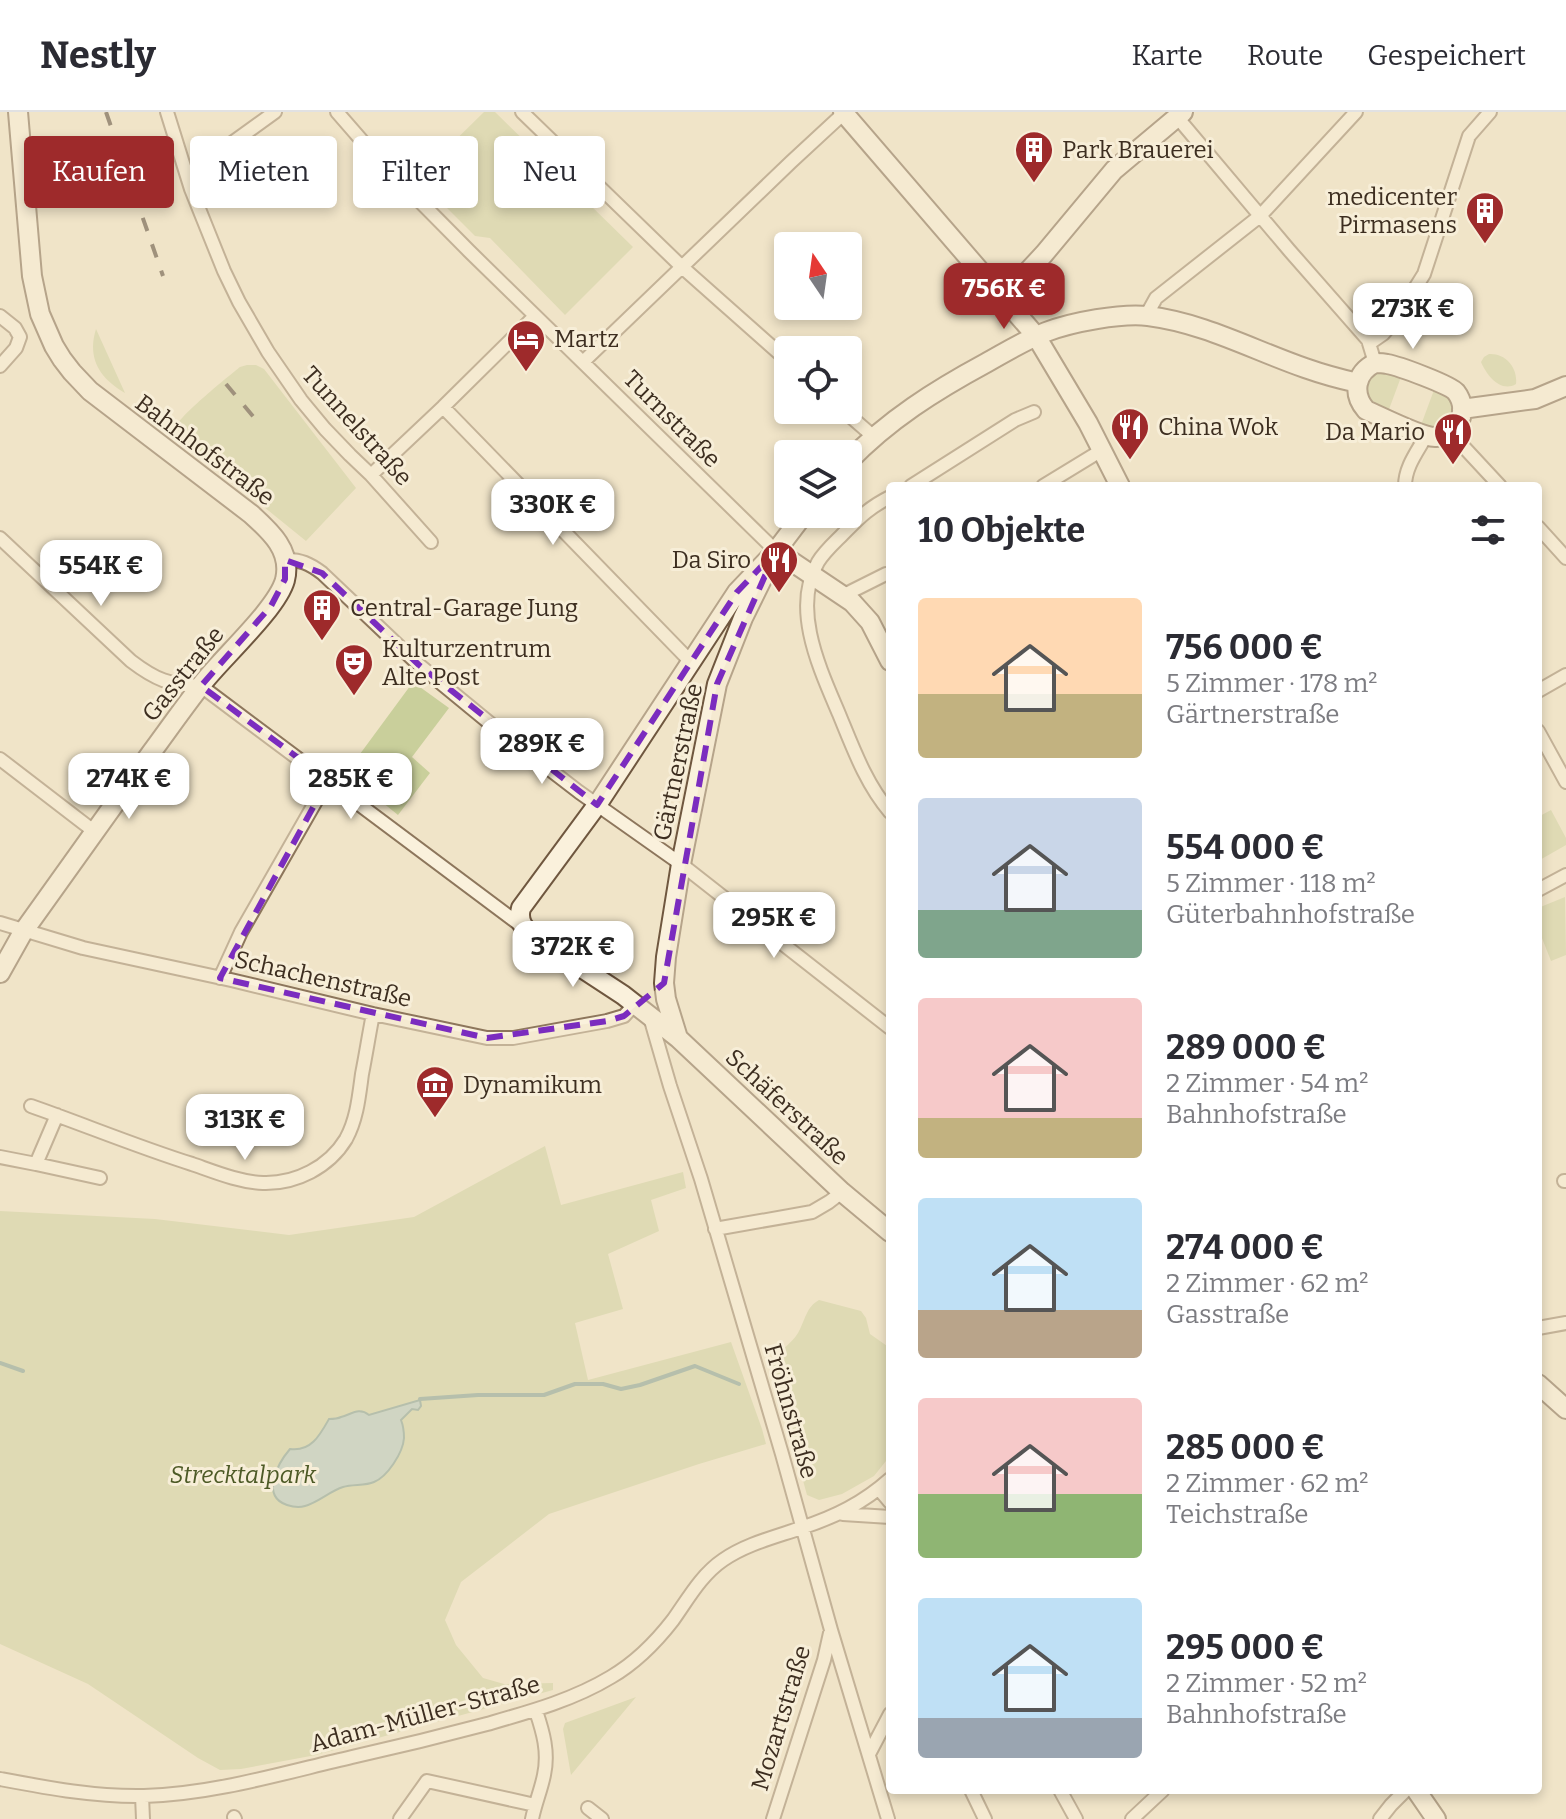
<!DOCTYPE html>
<html lang="de">
<meta charset="utf-8">
<style>
body{margin:0;font-family:Bitter,serif;background:#f7f7f7;color:#2b2b33;height:100vh;display:flex;flex-direction:column;font-size:30px;white-space:nowrap}
*{box-sizing:border-box;margin:0}
p{font-size:26px;color:#7c7c81}
.icon{flex:none;width:44px;height:44px;fill:none;stroke:currentColor;stroke-width:2;stroke-linecap:round;stroke-linejoin:round}
.map{position:relative;flex:1;overflow:hidden}
.side{position:absolute;left:886px;top:370px;width:656px;height:1312px;display:flex;flex-direction:column;background:#fff;border-radius:8px;box-shadow:0 4px 12px #0003}
.side>*{flex:none}
.hud{position:absolute;left:24px;top:24px;width:742px;height:72px;display:flex;gap:16px}
.needle{width:52px;rotate:347deg}
.tools{position:absolute;left:774px;top:120px;display:grid;gap:16px}
.tools a{display:grid;place-items:center;width:88px;height:88px;border-radius:8px;background:#fff;box-shadow:0 4px 12px #0003;font-size:40px}
.price{position:absolute;translate:-50% -68px;padding:0 18px;border-radius:16px;background:#fff;color:#222;font-size:26px;line-height:52px;filter:drop-shadow(0 2px 4px #0008)}
.price::after{content:'';position:absolute;left:50%;top:48px;width:24px;height:18px;margin-left:-12px;background:inherit;clip-path:polygon(0 0,100% 0,50% 100%)}
.price.on{background:#9e2a2b;color:#fff}
ul{padding:0;list-style:none}
li{display:flex;align-items:center;gap:24px;height:200px;padding:0 32px}
li span{display:grid;place-items:center;flex:none;width:224px;height:160px;border-radius:8px;color:#555}
li>.icon{margin-inline-start:auto}
span .icon{width:96px;height:96px;fill:#fffc;stroke-width:1}
li b{font-size:34px}
h2{display:flex;justify-content:space-between;align-items:center;height:96px;padding:0 32px;font-size:34px}
.tag{padding:0 28px;border-radius:8px;background:#fff;box-shadow:0 4px 12px #0003;font-size:28px;line-height:72px}
.tag.on{background:#9e2a2b;color:#fff}
header{display:flex;align-items:center;gap:48px;box-sizing:border-box;height:112px;padding:0 40px;background:#fff;border-bottom:2px solid #e1e1e2}
header strong{font-size:38px}
nav{display:flex;gap:44px;margin-inline-start:auto;font-size:28px}
.map>svg:first-child{display:block}
.green{fill:#c9cf9b}
.water{fill:#a9c4bc;stroke:#6f938a;stroke-width:2}
.lines{fill:none;stroke-linecap:round;stroke-linejoin:round}
.stream{stroke:#6f938a;stroke-width:4}
.street-casing{stroke:#8d765c;stroke-width:16}
.secondary-casing{stroke:#6f573f;stroke-width:22}
.street{stroke:#faf1dc;stroke-width:12}
.secondary{stroke:#faf1dc;stroke-width:18}
.rail{stroke:#3d2e20;stroke-width:4;stroke-dasharray:14 14;stroke-linecap:butt}
.marked{fill:none;stroke:#7b2cbf;stroke-width:6;stroke-dasharray:16 10;stroke-linejoin:round}
.labels{text-anchor:middle;stroke-width:6;stroke-linejoin:round;paint-order:stroke}
.poi-label{font-size:24px;fill:#3d2e20;stroke:#f7eed8;text-anchor:start}
.street-label{font-size:24px;fill:#3d2e20;stroke:#f7eed8}
.park-label{font-size:24px;font-style:italic;fill:#4d5a26;stroke:#f7eed8}
</style>
<header>
<strong>Nestly</strong>
<nav><a>Karte</a><a>Route</a><a>Gespeichert</a></nav>
</header>
<div class="map">
<svg width="1566" height="1707" viewBox="0 0 1566 1707">
<rect width="100%" height="100%" fill="#f0e4c8"/>
<path class="green" d="M 484,0 L 495,0 L 633,135 L 565,203 L 490,126 L 475,124 L 422,71 L 433,61 L 428,55 Z
M 96,217 L 125,281 C 99,266 87,246 96,217 Z
M 1489,242 C 1506,241 1518,256 1516,272 C 1501,281 1487,264 1481,250 L 1484,245 Z
M 247,253 L 256,253 L 264,257 L 356,376 L 306,429 L 185,331 L 189,329 C 184,325 177,321 177,314 C 178,305 230,263 240,255 Z
M 1382,260 L 1401,265 L 1388,300 L 1375,295 L 1366,285 C 1367,272 1367,262 1382,260 Z
M 1434,278 C 1440,281 1447,282 1450,289 C 1457,301 1447,317 1433,316 C 1429,316 1425,314 1421,313 Z
M 413,570 L 449,596 L 412,645 L 430,661 L 398,703 L 346,661 Z
M 1551,698 L 1566,726 L 1566,733 L 1538,749 L 1538,705 Z
M 1565,785 L 1566,843 L 1551,849 L 1538,816 L 1538,796 Z
M 545,1034 L 561,1093 L 683,1060 L 686,1076 L 651,1088 L 659,1119 L 608,1142 L 623,1197 L 575,1211 L 588,1268 L 731,1230 L 762,1317 L 766,1332 L 699,1352 L 549,1402 L 461,1470 L 445,1508 L 456,1533 L 483,1566 L 504,1572 L 553,1571 L 553,1578 L 316,1643 L 241,1657 L 220,1658 L 198,1646 L 88,1572 L 0,1532 L 0,1099 L 155,1107 L 289,1123 L 414,1105 Z
M 819,1188 L 861,1199 L 866,1206 L 870,1222 L 890,1236 L 890,1344 L 874,1364 L 842,1382 L 819,1388 L 807,1383 L 771,1252 C 777,1239 791,1233 798,1221 C 805,1209 806,1195 819,1188 Z
M 636,1585 L 571,1663 L 563,1617 L 565,1611 Z"/>
<path class="water" d="M 420,1288 L 421,1294 L 418,1298 L 412,1297 L 401,1308 C 403,1313 404,1320 404,1326 C 403,1341 387,1365 374,1370 C 365,1374 353,1372 343,1375 C 330,1379 319,1390 305,1394 C 299,1396 293,1395 287,1393 C 260,1384 278,1351 290,1337 C 311,1340 320,1323 329,1307 C 333,1307 337,1307 341,1305 C 352,1302 359,1295 369,1303 Z"/>
<g class="lines">
<path class="stream" d="M 0,1251 L 23,1259
M 420,1287 L 478,1283 L 544,1283 L 575,1272 L 603,1272 L 621,1277 L 640,1273 L 695,1254 L 739,1272"/>
<defs>
<path id="street" d="M 167,0 L 191,77 L 224,159 L 239,190 L 268,240 L 301,288 L 325,317 L 350,343 L 371,363 L 431,430
M 337,0 L 377,46 L 469,139 L 776,439
M 522,0 L 682,155 L 788,249
M 1177,5 L 1289,138 L 1368,228 L 1375,251
M 218,41 L 275,0
M 0,204 L 15,216 L 20,225 L 16,236 L 0,254
M 1146,204 L 1156,186 L 1260,104 L 1356,0
M 1370,231 L 1383,222 L 1396,207 L 1424,162 L 1469,24 L 1490,0
M 583,250 L 791,50 L 844,1
M 443,295 L 690,549
M 843,298 L 874,325
M 1452,320 L 1461,332 L 1500,374
M 371,363 L 443,295 L 535,204
M 911,374 L 1015,308 L 1034,300
M 1043,374 L 1102,338
M 1405,374 C 1405,355 1417,340 1426,324
M 890,385 C 868,396 859,406 842,423 C 834,431 824,440 818,450 C 791,497 820,557 839,602 C 853,636 866,672 890,700
M 1538,415 L 1566,446
M 0,426 L 131,549 C 156,568 169,573 201,574 L 523,815
M 285,448 C 300,447 310,452 322,461 L 419,553 L 492,613 L 579,680 L 681,752 L 890,916
M 844,483 L 886,462
M 1538,579 L 1566,563
M 1538,619 L 1566,670
M 0,647 L 95,720
M 1538,778 L 1566,763
M 0,811 L 83,836 L 231,868 L 373,902 L 487,926 L 513,926 L 607,909 L 624,904 L 635,892
M 220,866 L 241,820 L 328,668
M 650,905 L 670,974 L 701,1067 L 782,1342 L 831,1518 L 888,1707
M 31,994 C 85,1013 138,1035 192,1052 C 215,1060 239,1070 263,1071 C 296,1072 329,1055 346,1027 C 357,1007 359,984 362,962 C 366,942 369,922 373,902
M 0,1045 L 36,1052 L 57,1003
M 36,1052 L 100,1066
M 1564,1069 L 1566,1069
M 715,1117 L 812,1100 L 829,1090 L 842,1080
M 1538,1216 L 1566,1211
M 879,1377 L 890,1390
M 843,1402 L 890,1405
M 869,1642 L 890,1602
M 0,1667 C 48,1676 95,1685 144,1684 C 214,1682 283,1661 352,1645 C 397,1635 442,1624 487,1612 C 529,1600 573,1588 611,1565 C 635,1551 656,1530 673,1508 C 688,1487 701,1463 723,1448 C 746,1432 775,1425 801,1416 C 835,1405 863,1391 890,1367
M 971,1678 L 985,1707
M 1060,1678 L 1076,1707
M 142,1684 L 143,1707
M 588,1696 L 602,1707
M 234,1705 L 235,1707
M 400,1707 L 427,1669 L 535,1693
M 532,1707 C 535,1692 541,1678 544,1663 C 549,1640 543,1620 536,1599
M 773,1707 L 824,1548 L 830,1521
M 1132,1707 L 1163,1678
M 1380,1707 L 1391,1693 L 1406,1678"/>
<path id="secondary" d="M 843,0 L 1036,224 L 1088,311 L 1120,374
M 1003,186 L 1044,142 L 1114,58 L 1183,0
M 1375,251 C 1379,251 1383,251 1387,252 C 1399,254 1450,273 1456,280 C 1470,298 1458,326 1435,325 C 1421,325 1382,305 1366,298 C 1352,282 1355,261 1375,251 Z
M 1462,297 L 1535,287 L 1566,274
M 848,350 C 888,308 936,278 986,251 C 1006,240 1025,228 1046,220 C 1072,210 1121,201 1148,204 C 1204,211 1253,238 1305,256 C 1322,262 1340,267 1358,271
M 776,439 L 737,480 L 597,693 L 521,796 C 517,811 525,817 536,826 L 623,883 L 678,926 L 842,1080 L 890,1120
M 776,439 L 852,490 L 870,510 L 890,549
M 0,861 L 23,820 C 66,760 108,701 151,641 C 168,618 184,595 202,572 C 222,546 277,497 285,468 C 292,439 271,420 251,402 L 90,279 L 72,260 L 62,247 L 54,234 L 40,202 L 32,164 L 18,0
M 678,926 L 666,887 L 664,871 L 666,845 L 681,752 L 717,572 L 743,506 L 776,439 L 804,402
M 1538,1272 L 1566,1297
M 1416,1678 L 1436,1707"/>
</defs>
<use href="#street" class="street-casing"/>
<use href="#secondary" class="secondary-casing"/>
<use href="#street" class="street"/>
<use href="#secondary" class="secondary"/>
<path class="rail" d="M 106,0 L 163,164
M 226,272 L 257,309"/>
</g>
<path d="M0 0H1566V1707H0ZM 776,439 L 717,572 L 664,871 L 624,904 L 607,909 L 487,926 L 220,866 L 328,668 L 201,574 L 271,494 L 285,467 L 285,448 L 322,461 L 419,553 L 597,693 L 737,480 Z" fill="#f0e4c8" fill-opacity=".55" fill-rule="evenodd"/>
<path class="marked" d="M 776,439 L 717,572 L 664,871 L 624,904 L 607,909 L 487,926 L 220,866 L 328,668 L 201,574 L 271,494 L 285,467 L 285,448 L 322,461 L 419,553 L 597,693 L 737,480 Z"/>
<defs>
<symbol id="building-pin" viewBox="-11 -11 22 30"><path d="M0 17L-7.5 6A9.5 9.5 0 1 1 7.5 6Z" fill="#9e2a2b" stroke="#f7eed8"/><path d="M-4-6H4V6H1V3H-1V6H-4ZM-2.5-4.3h1.7v1.8h-1.7ZM.8-4.3h1.7v1.8H.8ZM-2.5-1h1.7V.8h-1.7ZM.8-1h1.7V.8H.8Z" fill="#fff"/></symbol>
<symbol id="hotel-pin" viewBox="-11 -11 22 30"><path d="M0 17L-7.5 6A9.5 9.5 0 1 1 7.5 6Z" fill="#9e2a2b" stroke="#f7eed8"/><path d="M-6-4.5h1.5V1H6V5H4.5V3h-9V5H-6ZM-4 0a1.8 1.8 0 1 1 3.6 0ZM.5 0V-2.5h3Q6-2.5 6 0Z" fill="#fff"/></symbol>
<symbol id="restaurant-pin" viewBox="-11 -11 22 30"><path d="M0 17L-7.5 6A9.5 9.5 0 1 1 7.5 6Z" fill="#9e2a2b" stroke="#f7eed8"/><path d="M-5-6h1v4h1v-4h1v4h1v-4h1v5L-1.5 .5V6h-2V.5L-5-1ZM5-6V6H3V1.5H1.5Q1.5-4 5-6Z" fill="#fff"/></symbol>
<symbol id="theatre-pin" viewBox="-11 -11 22 30"><path d="M0 17L-7.5 6A9.5 9.5 0 1 1 7.5 6Z" fill="#9e2a2b" stroke="#f7eed8"/><path d="M-5-5.5Q0-4 5-5.5V0Q5 5 0 6Q-5 5-5 0ZM-3.3-2.5H-1v1.5H-3.3ZM1-2.5H3.3v1.5H1ZM-2.8 1Q0 5.5 2.8 1Z" fill="#fff"/></symbol>
<symbol id="museum-pin" viewBox="-11 -11 22 30"><path d="M0 17L-7.5 6A9.5 9.5 0 1 1 7.5 6Z" fill="#9e2a2b" stroke="#f7eed8"/><path d="M0-6L6-3V-2H-6V-3ZM-5-1h2V3h-2ZM-1-1h2V3h-2ZM3-1h2V3H3ZM-6 4H6V6H-6Z" fill="#fff"/></symbol>
</defs>
<g fill-rule="evenodd">
<use href="#building-pin" x="1012" y="16" width="44" height="60"/>
<use href="#building-pin" x="1463" y="77" width="44" height="60"/>
<use href="#hotel-pin" x="504" y="205" width="44" height="60"/>
<use href="#restaurant-pin" x="1108" y="293" width="44" height="60"/>
<use href="#restaurant-pin" x="1431" y="298" width="44" height="60"/>
<use href="#restaurant-pin" x="757" y="426" width="44" height="60"/>
<use href="#building-pin" x="300" y="474" width="44" height="60"/>
<use href="#theatre-pin" x="332" y="529" width="44" height="60"/>
<use href="#museum-pin" x="413" y="951" width="44" height="60"/>
</g>
<g class="labels">
<g class="poi-label">
<text x="1062" y="46">Park Brauerei</text>
<text x="1457" y="93" text-anchor="end">medicenter<tspan x="1457" dy="28">Pirmasens</tspan></text>
<text x="554" y="235">Martz</text>
<text x="1158" y="323">China Wok</text>
<text x="1425" y="328" text-anchor="end">Da Mario</text>
<text x="751" y="456" text-anchor="end">Da Siro</text>
<text x="350" y="504">Central-Garage Jung</text>
<text x="382" y="545">Kulturzentrum<tspan x="382" dy="28">Alte Post</tspan></text>
<text x="463" y="981">Dynamikum</text>
</g>
<g class="street-label">
<text transform="translate(672 307) rotate(45)" y="8">Turnstraße</text>
<text transform="translate(357 314) rotate(48)" y="8">Tunnelstraße</text>
<text transform="translate(205 338) rotate(37)" y="8">Bahnhofstraße</text>
<text transform="translate(183 562) rotate(-51)" y="8">Gasstraße</text>
<text transform="translate(678 650) rotate(-78)" y="8">Gärtnerstraße</text>
<text transform="translate(323 867) rotate(13)" y="8">Schachenstraße</text>
<text transform="translate(787 995) rotate(43)" y="8">Schäferstraße</text>
<text transform="translate(791 1299) rotate(74)" y="8">Fröhnstraße</text>
<text transform="translate(425 1602) rotate(-15)" y="8">Adam-Müller-Straße</text>
<text transform="translate(781 1606) rotate(-73)" y="8">Mozartstraße</text>
</g>
<g class="park-label">
<text x="243" y="1371">Strecktalpark</text>
</g>
</g>
</svg>
<div class="tools">
<a><svg class="needle" viewBox="-14 -14 28 28"><path d="M0-13l5 13h-10z" fill="#e53935"/><path d="M0 13l5-13h-10z" fill="#7c7c81"/></svg></a>
<a><svg class="icon" aria-label="locate" viewBox="0 0 24 24"><circle cx="12" cy="12" r="6"/><path d="M12 2v4M12 18v4M2 12h4M18 12h4"/></svg></a>
<a><svg class="icon" aria-label="layers" viewBox="0 0 24 24"><path d="M12 4l9 5-9 5-9-5zM3 14l9 5 9-5"/></svg></a>
</div>
<b class="price on" style="left:1004px;top:219px">756K €</b>
<b class="price" style="left:1413px;top:239px">273K €</b>
<b class="price" style="left:553px;top:435px">330K €</b>
<b class="price" style="left:101px;top:496px">554K €</b>
<b class="price" style="left:542px;top:674px">289K €</b>
<b class="price" style="left:129px;top:709px">274K €</b>
<b class="price" style="left:351px;top:709px">285K €</b>
<b class="price" style="left:774px;top:848px">295K €</b>
<b class="price" style="left:573px;top:877px">372K €</b>
<b class="price" style="left:245px;top:1050px">313K €</b>
<div class="hud">
<a class="tag on">Kaufen</a>
<a class="tag">Mieten</a>
<a class="tag">Filter</a>
<a class="tag">Neu</a>
</div>
<section class="side">
<h2>10 Objekte<svg class="icon" aria-label="filters" viewBox="0 0 24 24"><path d="M4 7h16M4 17h16"/><circle cx="9" cy="7" r="2"/><circle cx="15" cy="17" r="2"/></svg></h2>
<ul>
<li><span style="background:linear-gradient(#ffd9b3 60%,#c2b280 0)"><svg class="icon" aria-label="home" viewBox="0 0 24 24"><path d="M3 11l9-7 9 7M6 9v11h12V9"/></svg></span><div><b>756 000 €</b><p>5 Zimmer · 178 m²</p><p>Gärtnerstraße</p></div></li>
<li><span style="background:linear-gradient(#c9d6e8 70%,#7fa58c 0)"><svg class="icon" aria-label="home" viewBox="0 0 24 24"><path d="M3 11l9-7 9 7M6 9v11h12V9"/></svg></span><div><b>554 000 €</b><p>5 Zimmer · 118 m²</p><p>Güterbahnhofstraße</p></div></li>
<li><span style="background:linear-gradient(#f6c9c9 75%,#c2b280 0)"><svg class="icon" aria-label="home" viewBox="0 0 24 24"><path d="M3 11l9-7 9 7M6 9v11h12V9"/></svg></span><div><b>289 000 €</b><p>2 Zimmer · 54 m²</p><p>Bahnhofstraße</p></div></li>
<li><span style="background:linear-gradient(#bfe0f5 70%,#b9a48a 0)"><svg class="icon" aria-label="home" viewBox="0 0 24 24"><path d="M3 11l9-7 9 7M6 9v11h12V9"/></svg></span><div><b>274 000 €</b><p>2 Zimmer · 62 m²</p><p>Gasstraße</p></div></li>
<li><span style="background:linear-gradient(#f6c9c9 60%,#8fb573 0)"><svg class="icon" aria-label="home" viewBox="0 0 24 24"><path d="M3 11l9-7 9 7M6 9v11h12V9"/></svg></span><div><b>285 000 €</b><p>2 Zimmer · 62 m²</p><p>Teichstraße</p></div></li>
<li><span style="background:linear-gradient(#bfe0f5 75%,#9aa5b1 0)"><svg class="icon" aria-label="home" viewBox="0 0 24 24"><path d="M3 11l9-7 9 7M6 9v11h12V9"/></svg></span><div><b>295 000 €</b><p>2 Zimmer · 52 m²</p><p>Bahnhofstraße</p></div></li>
</ul>
</section>
</div>
